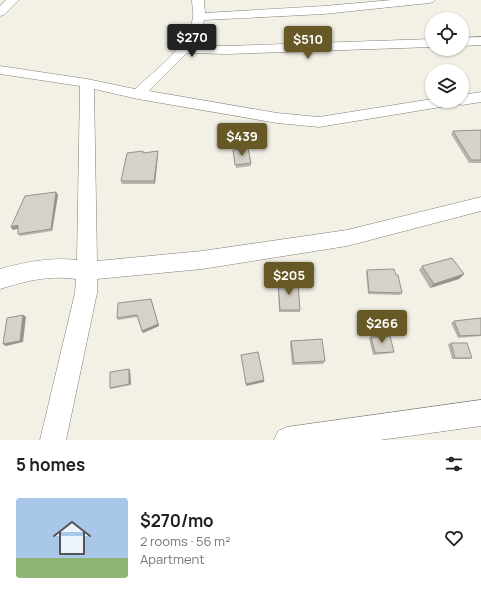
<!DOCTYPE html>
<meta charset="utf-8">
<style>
body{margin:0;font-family:Manrope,sans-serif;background:#f6f6f6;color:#202124;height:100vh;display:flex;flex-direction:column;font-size:15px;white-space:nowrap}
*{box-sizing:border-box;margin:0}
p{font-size:13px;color:#757577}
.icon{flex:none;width:22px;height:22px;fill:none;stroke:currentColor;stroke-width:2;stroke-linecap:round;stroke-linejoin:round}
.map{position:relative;height:440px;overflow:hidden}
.details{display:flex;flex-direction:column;background:#fff;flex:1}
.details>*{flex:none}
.controls{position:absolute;left:425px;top:12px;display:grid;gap:8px}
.controls a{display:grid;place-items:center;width:44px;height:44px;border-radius:50%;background:#fff;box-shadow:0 1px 3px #0004;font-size:20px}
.price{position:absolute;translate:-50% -34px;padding:0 9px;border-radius:4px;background:#675926;color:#fff;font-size:13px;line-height:26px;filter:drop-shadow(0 1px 2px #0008)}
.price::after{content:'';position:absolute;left:50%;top:24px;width:12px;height:9px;margin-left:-6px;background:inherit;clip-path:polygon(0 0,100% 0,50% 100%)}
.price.active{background:#222;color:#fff}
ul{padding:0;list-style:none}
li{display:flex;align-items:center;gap:12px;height:100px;padding:0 16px}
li+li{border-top:1px solid #e0e0e0}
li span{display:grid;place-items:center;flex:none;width:112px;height:80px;border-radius:4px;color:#555}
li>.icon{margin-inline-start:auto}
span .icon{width:48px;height:48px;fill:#fffc;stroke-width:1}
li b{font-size:17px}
h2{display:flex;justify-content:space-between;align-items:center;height:48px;padding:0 16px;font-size:17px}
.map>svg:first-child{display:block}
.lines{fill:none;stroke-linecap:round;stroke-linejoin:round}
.street-casing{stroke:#817e75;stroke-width:1}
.street{fill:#fff;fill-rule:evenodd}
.wall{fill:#b7b5ad}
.shaded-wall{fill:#95938d}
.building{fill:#d5d2c9;stroke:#95938d}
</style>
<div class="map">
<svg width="481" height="440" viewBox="0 0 481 440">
<rect width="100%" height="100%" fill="#f3f0e6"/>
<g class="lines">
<defs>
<path id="street" d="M 6,0 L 19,0 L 4,15 L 0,16 L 0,6 Z
M 192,0 L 204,0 L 205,13 L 324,6 L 392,0 L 435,0 L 433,2 L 429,3 L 324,14 L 204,20 L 202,29 L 193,45 L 227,46 L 432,39 L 432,47 L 227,54 L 187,53 L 149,91 L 277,113 L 319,117 L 432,99 L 432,101 L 462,101 L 462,95 L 481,92 L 481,102 L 462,105 L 459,104 L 319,127 L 277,123 L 138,99 L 94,89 L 97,261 L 202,251 L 347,230 L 481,197 L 481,211 L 347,246 L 202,269 L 97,279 L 97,293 L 66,440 L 40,440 L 75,293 L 76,279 C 48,275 26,281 0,289 L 0,269 C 26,262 50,257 77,260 L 80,86 L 0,74 L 0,66 L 87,79 L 135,89 C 156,69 186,49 193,18 C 194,13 192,6 192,0 Z
M 481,37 L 481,45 L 462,46 L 462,38 Z
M 481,400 L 481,426 L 380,440 L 274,440 L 278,431 L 287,427 Z"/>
</defs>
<use href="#street" class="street-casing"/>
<use href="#street" class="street"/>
</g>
<path class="wall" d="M 481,130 L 481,163 L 469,163 L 451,134 L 453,131 Z
M 233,150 L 251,163 L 251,166 L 236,168 Z
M 143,151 L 143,153 L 158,151 L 158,154 L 155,184 L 122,184 L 121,181 Z
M 58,195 L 52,231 L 20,236 L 18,234 L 18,228 L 13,230 L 11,227 Z
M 422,266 L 464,274 L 459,279 L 430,288 L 419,270 Z
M 367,270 L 396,275 L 402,293 L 400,295 L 368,294 L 366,272 Z
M 278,283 L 300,310 L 300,312 L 279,312 L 278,286 Z
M 151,299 L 159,326 L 143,333 L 142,331 L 137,317 L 118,320 L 117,318 Z
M 481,318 L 481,336 L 458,338 L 451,323 L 454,321 Z
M 371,337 L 394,352 L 392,353 L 373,355 L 369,338 Z
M 291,341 L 325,361 L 323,364 L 292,365 L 290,344 Z
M 451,343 L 472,358 L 469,359 L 452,359 L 448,344 Z
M 129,369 L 130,370 L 131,385 L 111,389 L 110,388 Z"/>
<path class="shaded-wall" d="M 158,151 L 158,154 L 155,184 L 154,181 Z
M 56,192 L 58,195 L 52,231 L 51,229 Z
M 18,225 L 21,228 L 13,230 L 11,227 Z
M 464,274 L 459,279 L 430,288 L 434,284 Z
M 151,299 L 159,326 L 143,333 L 142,331 Z
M 23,315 L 26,317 L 23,342 L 6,346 L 3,344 Z
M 129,369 L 130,370 L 131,385 L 129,384 Z
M 264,380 L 264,382 L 246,386 L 246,384 Z"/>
<path class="building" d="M 481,130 L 481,160 L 471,160 L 453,131 Z
M 248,148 L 251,163 L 235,165 L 233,150 Z
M 143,151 L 143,153 L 158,151 L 154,181 L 121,181 L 127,153 Z
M 56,192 L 51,229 L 18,234 L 18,225 L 11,227 L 25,196 Z
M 452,258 L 464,274 L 434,284 L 422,266 Z
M 394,269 L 396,275 L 398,275 L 402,293 L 369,292 L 367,270 Z
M 278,283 L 298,283 L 300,310 L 280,310 Z
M 151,299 L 158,324 L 142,331 L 137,315 L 117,318 L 118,303 Z
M 23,315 L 20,341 L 3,344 L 7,318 Z
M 481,318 L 481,335 L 460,336 L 454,321 Z
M 390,336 L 394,352 L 375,353 L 371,337 Z
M 322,339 L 325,361 L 294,363 L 291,341 Z
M 451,343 L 467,343 L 472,358 L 455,358 Z
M 258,352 L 264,380 L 246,384 L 241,355 Z
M 129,369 L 129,384 L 110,388 L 110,372 Z"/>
</svg>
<div class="controls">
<a><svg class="icon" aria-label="locate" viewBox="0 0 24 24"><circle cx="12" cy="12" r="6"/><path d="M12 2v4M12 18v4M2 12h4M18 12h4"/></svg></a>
<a><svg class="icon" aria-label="layers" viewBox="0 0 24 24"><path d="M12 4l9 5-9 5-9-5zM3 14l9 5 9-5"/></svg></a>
</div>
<b class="price active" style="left:192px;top:58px">$270</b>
<b class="price" style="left:308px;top:60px">$510</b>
<b class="price" style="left:242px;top:157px">$439</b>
<b class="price" style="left:289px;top:296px">$205</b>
<b class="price" style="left:382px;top:344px">$266</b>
</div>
<section class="details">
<h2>5 homes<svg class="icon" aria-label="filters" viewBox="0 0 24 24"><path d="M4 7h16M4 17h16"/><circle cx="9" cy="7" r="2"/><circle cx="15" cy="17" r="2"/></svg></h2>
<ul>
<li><span style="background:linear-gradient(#a9c7e8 75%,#8fb573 0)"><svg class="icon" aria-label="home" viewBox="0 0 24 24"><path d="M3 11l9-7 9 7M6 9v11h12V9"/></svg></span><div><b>$270/mo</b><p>2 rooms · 56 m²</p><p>Apartment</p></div><svg class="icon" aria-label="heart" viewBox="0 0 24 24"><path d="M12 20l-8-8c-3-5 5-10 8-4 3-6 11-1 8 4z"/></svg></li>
</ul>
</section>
